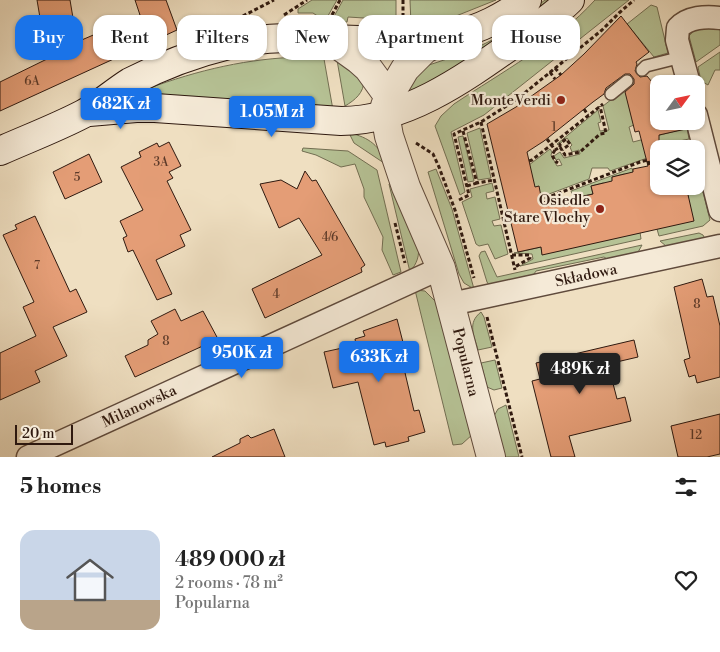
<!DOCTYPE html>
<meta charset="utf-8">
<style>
body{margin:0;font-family:"Libre Bodoni",serif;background:#f6f6f6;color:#222;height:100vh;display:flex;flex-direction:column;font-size:19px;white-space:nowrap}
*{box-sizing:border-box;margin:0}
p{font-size:16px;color:#767676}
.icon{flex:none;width:28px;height:28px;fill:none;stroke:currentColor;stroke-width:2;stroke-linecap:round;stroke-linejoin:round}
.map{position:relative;height:457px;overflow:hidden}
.sheet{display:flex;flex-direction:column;background:#fff;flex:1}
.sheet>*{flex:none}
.hud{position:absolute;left:15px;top:15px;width:690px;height:45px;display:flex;gap:10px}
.needle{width:32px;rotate:57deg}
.fabs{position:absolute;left:650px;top:75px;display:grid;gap:10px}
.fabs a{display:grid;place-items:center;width:55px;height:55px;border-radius:10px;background:#fff;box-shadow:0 1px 4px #0004;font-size:25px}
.scale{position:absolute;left:15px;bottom:12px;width:58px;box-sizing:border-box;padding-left:5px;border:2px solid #2f190f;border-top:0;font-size:14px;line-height:18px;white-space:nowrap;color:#2f190f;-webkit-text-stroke:4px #f5ead7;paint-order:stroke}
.price{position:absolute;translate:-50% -42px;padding:0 11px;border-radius:5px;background:#1a73e8;color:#fff;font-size:16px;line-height:32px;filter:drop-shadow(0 1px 2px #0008)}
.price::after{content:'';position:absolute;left:50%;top:30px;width:15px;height:11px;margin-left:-8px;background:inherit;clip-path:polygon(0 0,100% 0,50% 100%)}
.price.active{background:#222;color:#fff}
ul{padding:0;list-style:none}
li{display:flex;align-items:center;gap:15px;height:125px;padding:0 20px}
li span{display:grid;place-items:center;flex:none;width:140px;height:100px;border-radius:15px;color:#555}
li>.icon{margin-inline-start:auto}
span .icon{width:60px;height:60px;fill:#fffc;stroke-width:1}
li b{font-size:21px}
h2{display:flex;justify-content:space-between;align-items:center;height:60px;padding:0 20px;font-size:21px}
.pill{padding:0 18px;border-radius:15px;background:#fff;box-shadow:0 1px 4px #0004;font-size:18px;line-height:45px}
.pill.active{background:#1a73e8;color:#fff}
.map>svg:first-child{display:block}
.green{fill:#b6c295;stroke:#726e52}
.building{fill:#e49d76;stroke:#2f190f;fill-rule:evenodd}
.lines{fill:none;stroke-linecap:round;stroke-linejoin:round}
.service-casing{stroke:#5f4a3c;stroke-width:14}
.minor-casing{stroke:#5f4a3c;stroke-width:25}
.tertiary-casing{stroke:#5f4a3c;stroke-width:30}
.secondary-casing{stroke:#2f190f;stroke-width:30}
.path{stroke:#2f190f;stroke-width:3;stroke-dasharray:4 2.5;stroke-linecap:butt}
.service{stroke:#f5ead7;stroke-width:11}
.minor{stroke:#f5ead7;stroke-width:22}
.tertiary{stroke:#f5ead7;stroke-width:28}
.secondary{stroke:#f5ead7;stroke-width:28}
.poi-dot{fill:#8f2418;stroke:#f5ead7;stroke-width:2}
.labels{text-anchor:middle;stroke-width:4.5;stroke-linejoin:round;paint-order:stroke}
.number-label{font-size:12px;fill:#5c3a29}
.poi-label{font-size:15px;fill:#2f190f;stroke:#f5ead7;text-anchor:end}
.street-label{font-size:15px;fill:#2f190f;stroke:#f5ead7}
</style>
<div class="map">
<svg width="720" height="457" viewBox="0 0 720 457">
<rect width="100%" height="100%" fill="#efdfc1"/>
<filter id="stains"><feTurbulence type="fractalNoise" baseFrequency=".004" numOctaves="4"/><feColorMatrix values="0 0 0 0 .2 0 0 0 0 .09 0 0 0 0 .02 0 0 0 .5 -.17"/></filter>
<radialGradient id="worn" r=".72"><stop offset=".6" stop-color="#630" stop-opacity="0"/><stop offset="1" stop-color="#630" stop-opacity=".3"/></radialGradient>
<path class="green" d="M 312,0 L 337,0 L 325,21 L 313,13 L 298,13 L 298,9 Z
M 343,0 L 396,0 L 396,20 L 348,17 L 347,22 L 331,22 Z
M 410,0 L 496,0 L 456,16 L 411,25 Z
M 545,0 L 555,0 L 481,53 L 414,92 L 399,94 L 420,68 L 468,52 L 492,40 Z
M 595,0 L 629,0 L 484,115 L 451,132 L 465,192 L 460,195 L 435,126 L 441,116 L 454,104 C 502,72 556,43 595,0 Z
M 651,5 L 657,7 L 668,53 L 654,57 L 627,24 Z
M 700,24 L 720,25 L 720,45 L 696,62 L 689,36 Z
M 720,52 L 720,70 L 715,70 L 708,85 L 701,81 L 698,67 Z
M 303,57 L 324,59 L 333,110 L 146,95 L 144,93 L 147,89 C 198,70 249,58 303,57 Z
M 337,60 L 364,80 C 364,93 355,100 345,106 Z
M 625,89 L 634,125 L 629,127 L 633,142 L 687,128 L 689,139 L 670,143 L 671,149 L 659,149 L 653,156 L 610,171 L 608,168 L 592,168 L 589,179 L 541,197 L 534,188 L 529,165 L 550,149 L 552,152 L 551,155 L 557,166 L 562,165 L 559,159 L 556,160 L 554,156 L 560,152 L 564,158 L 580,154 L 579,150 L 572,152 L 570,147 L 572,145 L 567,138 L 558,145 L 557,144 L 598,110 L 601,122 L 598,123 L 600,131 L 609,130 L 603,106 Z
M 480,128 L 491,178 L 478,180 L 467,133 Z
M 349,133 C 369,137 380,146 387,165 L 354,143 Z
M 463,136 L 474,181 L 468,182 L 458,137 Z
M 303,148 L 348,151 L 377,170 L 401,272 L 393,275 L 382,250 L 383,237 L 364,197 L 364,189 L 355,164 L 341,167 L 316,155 L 302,151 Z
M 632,168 L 634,176 L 624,174 L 612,177 L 613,185 L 603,183 L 591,186 L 593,194 L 577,197 L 573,196 L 571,191 Z
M 436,169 L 452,209 L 474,289 L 464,283 L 459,274 L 428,172 Z
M 397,179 L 418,244 C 420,256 417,263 410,272 L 389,184 Z
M 492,183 L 494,191 L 486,193 L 487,199 L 495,197 L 500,219 L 492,221 L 494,226 L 501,225 L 508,254 L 495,259 L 488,244 L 479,246 L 476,244 L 462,202 L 472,197 L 470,189 Z
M 686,186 L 693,186 L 696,190 L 703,192 L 710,220 L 703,226 L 659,236 L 657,229 Z
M 640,232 L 641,239 L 520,266 L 533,259 L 532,254 L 514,253 L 541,247 L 542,254 Z
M 699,233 L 703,235 L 706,241 L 666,246 L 660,241 Z
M 642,245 L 637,254 L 612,262 L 604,257 L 536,271 L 530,280 L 491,288 L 487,282 L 479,256 L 481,252 L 485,251 L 497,277 Z
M 415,290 L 425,291 L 436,302 L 473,434 L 462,444 L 453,445 Z
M 481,312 L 484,317 L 492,347 L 478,350 C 474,335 467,323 481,312 Z
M 495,360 L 502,388 L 494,390 L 487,387 L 481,363 Z
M 506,405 L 519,457 L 504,457 L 494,416 L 498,409 Z"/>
<path class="building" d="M 37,0 L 70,0 L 77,42 L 140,15 L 135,0 L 166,0 L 177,30 L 0,111 L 0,82 L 47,59 Z
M 621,16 L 649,52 L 636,62 L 637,64 L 635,71 L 640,77 L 647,76 L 652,82 L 659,81 L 659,121 L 684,121 L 686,129 L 659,135 L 659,186 L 686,186 L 694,221 L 542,255 L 541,247 L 518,252 L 487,124 L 516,107 L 561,75 L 584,54 ZM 625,74 L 630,74 L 634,79 L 634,84 L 625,92 L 635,132 L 639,131 L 648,166 L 633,169 L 633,172 L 612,177 L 612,181 L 591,186 L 593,194 L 553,203 L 552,200 L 542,202 L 539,186 L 535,187 L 527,152 L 544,141 L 593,102 L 604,94 L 606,88 Z
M 169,142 L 181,166 L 169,172 L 173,178 L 167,181 L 191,230 L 180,235 L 185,246 L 156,260 L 172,294 L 157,300 L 133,250 L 128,252 L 123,238 L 127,236 L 120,221 L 143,210 L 121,167 L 141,157 L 139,152 L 157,143 L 159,147 Z
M 89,154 L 102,182 L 65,199 L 53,172 Z
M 305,171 L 312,181 L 316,180 L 365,265 L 361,268 L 362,272 L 265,318 L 252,289 L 322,255 L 299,218 L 279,228 L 260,184 L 281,180 L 297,189 Z
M 35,216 L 70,292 L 76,289 L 87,312 L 53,327 L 67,356 L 35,371 L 40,382 L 0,400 L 0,353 L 36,336 L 23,307 L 34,302 L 3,235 L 17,229 L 15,225 Z
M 702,279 L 707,297 L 713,296 L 720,326 L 720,377 L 697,383 L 695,375 L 689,377 L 684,360 L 690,358 L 674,287 Z
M 175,309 L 181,321 L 203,311 L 218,339 L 135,377 L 125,356 L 148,345 L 148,340 L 158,334 L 151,321 Z
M 397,319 L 407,358 L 402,360 L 414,411 L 419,410 L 425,432 L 408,437 L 409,441 L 386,447 L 385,442 L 374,445 L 358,382 L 333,388 L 324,352 L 356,345 L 355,339 L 365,336 L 363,331 Z
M 634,340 L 638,357 L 608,364 L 617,399 L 625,397 L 631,421 L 569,436 L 575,457 L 551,457 L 532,381 L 540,379 L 536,363 Z
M 720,414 L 720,454 L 707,457 L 678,457 L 671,426 Z
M 274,429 L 285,457 L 212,457 L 240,443 L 240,439 L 248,435 L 251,438 L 254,437 Z"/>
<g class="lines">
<defs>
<path id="service" d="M 642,70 L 646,66 L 682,57
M 611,94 L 627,81"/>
<path id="minor" d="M 689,84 L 677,40 L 678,28 C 688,17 706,16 720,18
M 696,115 L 720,210
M 451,304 L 720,246
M 28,457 L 441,268"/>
<path id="tertiary" d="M 452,36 L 425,49 L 405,69 L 389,96 L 385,106 L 385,114 L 389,136 L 406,187 L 441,268 L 491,457
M 327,37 L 359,60 L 368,68 L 397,108"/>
<path id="secondary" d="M 89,112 L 136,108 L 155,108 L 341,121 C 406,121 465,78 516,42 C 534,29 554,16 570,0
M 0,151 C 27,139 56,128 83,114 C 100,105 114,92 130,82 C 161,66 196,53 229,45 C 303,27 379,51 452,35 C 480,30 504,16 527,0"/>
</defs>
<use href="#service" class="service-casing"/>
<use href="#minor" class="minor-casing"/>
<use href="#tertiary" class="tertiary-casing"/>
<use href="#secondary" class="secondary-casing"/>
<path class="path" d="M 403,0 L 403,19
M 284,15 L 307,0
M 332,15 L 340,0
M 237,19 L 274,0
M 555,68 L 561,75
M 550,72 L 555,79
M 584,109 L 588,115
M 481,122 L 515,270
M 463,131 L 477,183 L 494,180
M 547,139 L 555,150 L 560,147 L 565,155 L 580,152 L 600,134 L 606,133 L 600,106
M 416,143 L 433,154 L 439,167 L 455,210 L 474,278
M 560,147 L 560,144 L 566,139 L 570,144 L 562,150
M 555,150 L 552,155 L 555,161 L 558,163
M 529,161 L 532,160 L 603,104
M 467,186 L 477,183
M 459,200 L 469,195 L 454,134 L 481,122 L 516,100 L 602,30 L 619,13 L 634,0
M 547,205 L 546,198 L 640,162 L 648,160 L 649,165
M 395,223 L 405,263
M 512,255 L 529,255 L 530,258 L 515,267
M 487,317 L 522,457"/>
<use href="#service" class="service"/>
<use href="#minor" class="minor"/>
<use href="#tertiary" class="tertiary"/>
<use href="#secondary" class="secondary"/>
</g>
<g class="poi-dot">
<circle cx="561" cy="100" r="5"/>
<circle cx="600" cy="209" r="5"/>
</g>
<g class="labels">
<g class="number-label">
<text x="32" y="85">6A</text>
<text x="554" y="131">1</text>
<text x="161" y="166">3A</text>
<text x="77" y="181">5</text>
<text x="330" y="241">4/6</text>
<text x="37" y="269">7</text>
<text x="276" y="298">4</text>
<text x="697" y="308">8</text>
<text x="166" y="345">8</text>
<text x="696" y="439">12</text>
</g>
<g class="poi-label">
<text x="551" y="105">MonteVerdi</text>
<text x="590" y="205">Osiedle<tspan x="590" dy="17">Stare Vlochy</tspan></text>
</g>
<g class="street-label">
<text transform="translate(586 275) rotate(-12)" y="5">Składowa</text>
<text transform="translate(466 362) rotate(76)" y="5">Popularna</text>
<text transform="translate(139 406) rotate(-25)" y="5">Milanowska</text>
</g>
</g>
<rect width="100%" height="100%" filter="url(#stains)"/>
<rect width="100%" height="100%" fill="url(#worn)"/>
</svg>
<div class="fabs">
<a><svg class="needle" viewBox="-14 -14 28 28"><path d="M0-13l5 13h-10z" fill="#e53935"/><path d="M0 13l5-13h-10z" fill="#767676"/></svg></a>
<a><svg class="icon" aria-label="layers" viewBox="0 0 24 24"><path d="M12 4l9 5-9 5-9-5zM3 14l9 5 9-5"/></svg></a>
</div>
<div class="scale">20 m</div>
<b class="price" style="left:121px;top:130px">682K zł</b>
<b class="price" style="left:272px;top:138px">1.05M zł</b>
<b class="price" style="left:242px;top:379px">950K zł</b>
<b class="price" style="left:379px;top:383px">633K zł</b>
<b class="price active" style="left:580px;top:395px">489K zł</b>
<div class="hud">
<a class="pill active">Buy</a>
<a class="pill">Rent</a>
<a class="pill">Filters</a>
<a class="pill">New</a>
<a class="pill">Apartment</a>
<a class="pill">House</a>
</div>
</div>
<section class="sheet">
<h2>5 homes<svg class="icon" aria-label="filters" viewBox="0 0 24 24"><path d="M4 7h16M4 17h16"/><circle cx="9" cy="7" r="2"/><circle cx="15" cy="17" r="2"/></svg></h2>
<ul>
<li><span style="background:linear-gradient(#c9d6e8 70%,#b9a48a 0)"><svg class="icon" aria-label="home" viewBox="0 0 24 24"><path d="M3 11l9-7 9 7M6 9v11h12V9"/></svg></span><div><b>489 000 zł</b><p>2 rooms · 78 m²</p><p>Popularna</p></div><svg class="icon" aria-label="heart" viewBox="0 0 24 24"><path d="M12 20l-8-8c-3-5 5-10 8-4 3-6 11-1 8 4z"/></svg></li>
</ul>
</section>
